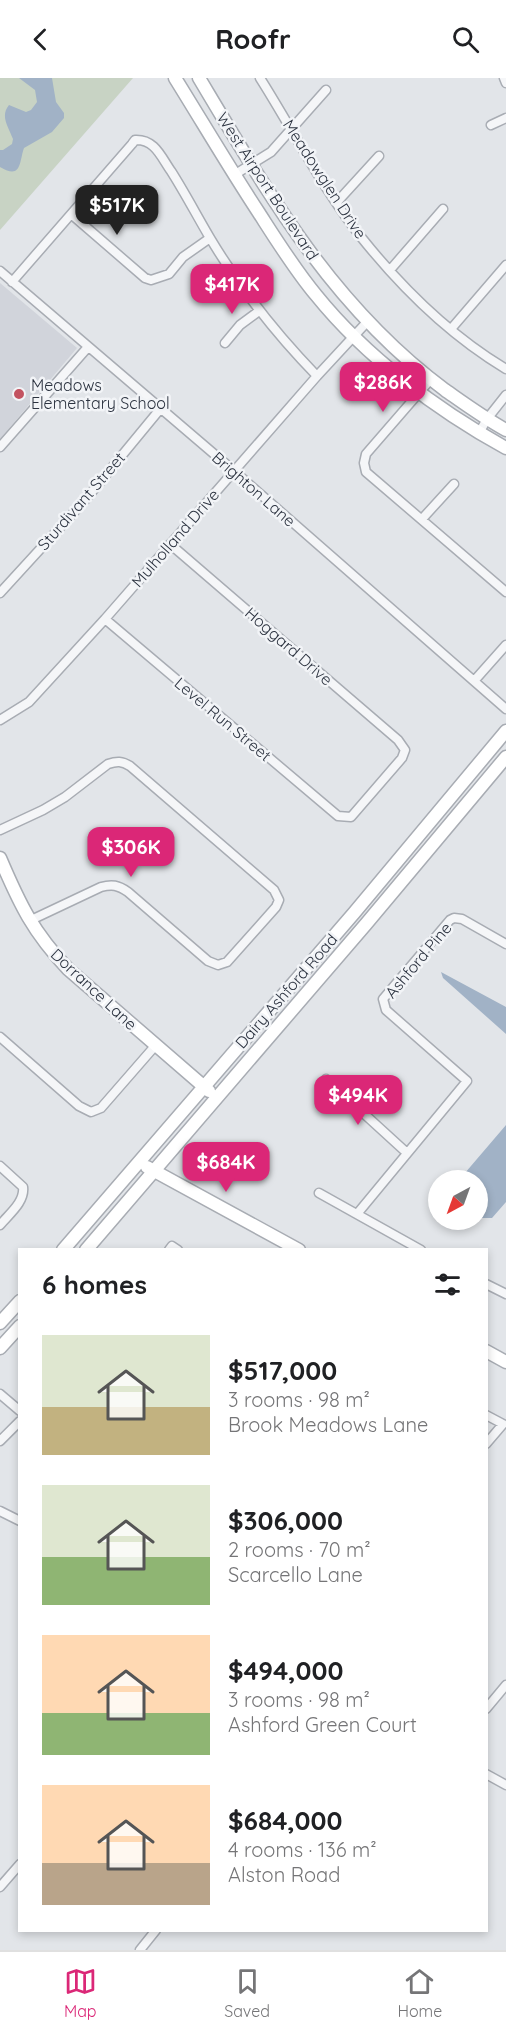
<!DOCTYPE html>
<meta charset="utf-8">
<style>
body{margin:0;font-family:Quicksand,sans-serif;background:#f2f2f2;color:#202124;height:100vh;display:flex;flex-direction:column;font-size:22px;white-space:nowrap}
*{box-sizing:border-box;margin:0}
p{font-size:20px;color:#757577}
.icon{flex:none;width:33px;height:33px;fill:none;stroke:currentColor;stroke-width:2;stroke-linecap:round;stroke-linejoin:round}
.map{position:relative;flex:1;overflow:hidden}
.drawer{position:absolute;left:18px;top:1170px;width:470px;height:684px;display:flex;flex-direction:column;background:#fff;border-radius:0px;box-shadow:0 3px 9px #0003}
.drawer>*{flex:none}
.needle{width:39px;rotate:221deg}
.fabs{position:absolute;left:428px;top:1092px;display:grid;gap:12px}
.fabs a{display:grid;place-items:center;width:60px;height:60px;border-radius:50%;background:#fff;box-shadow:0 3px 9px #0003;font-size:30px}
.price{position:absolute;translate:-50% -51px;padding:0 14px;border-radius:12px;background:#db2777;color:#fff;font-size:20px;line-height:39px;filter:drop-shadow(0 2px 3px #0008)}
.price::after{content:'';position:absolute;left:50%;top:36px;width:18px;height:14px;margin-left:-9px;background:inherit;clip-path:polygon(0 0,100% 0,50% 100%)}
.price.on{background:#222;color:#fff}
ul{padding:0;list-style:none}
li{display:flex;align-items:center;gap:18px;height:150px;padding:0 24px}
li span{display:grid;place-items:center;flex:none;width:168px;height:120px;border-radius:0px;color:#555}
li>.icon{margin-inline-start:auto}
span .icon{width:72px;height:72px;fill:#fffc;stroke-width:1}
li b{font-size:26px}
h2{display:flex;justify-content:space-between;align-items:center;height:72px;padding:0 24px;font-size:26px}
header{display:flex;justify-content:space-between;align-items:center;height:78px;padding:0 24px;background:#fff;font-size:27px;font-weight:700}
.dock{display:flex;justify-content:space-around;align-items:center;height:84px;border-top:2px solid #e0e0e0;background:#fff;font-size:16px;color:#757577}
.dock a{display:grid;justify-items:center;gap:3px}
.dock .on{color:#db2777}
.map>svg:first-child{display:block}
.built{fill:#d1d4db}
.green{fill:#c8d3c4}
.water{fill:#a1b2c6}
.lines{fill:none;stroke-linecap:round;stroke-linejoin:round}
.street-casing{stroke:#a8acb3;stroke-width:11}
.secondary-casing{stroke:#a8acb3;stroke-width:15}
.street{stroke:#f5f6f8;stroke-width:8}
.secondary{stroke:#fff;stroke-width:12}
.poi-dot{fill:#c35361;stroke:#f2f4f7;stroke-width:2}
.labels{text-anchor:middle;stroke-width:5;stroke-linejoin:round;paint-order:stroke}
.street-label{font-size:16px;fill:#2c3340;stroke:#f2f4f7}
.poi-label{font-size:16px;fill:#2c3340;stroke:#f2f4f7;text-anchor:start}
</style>
<header><svg class="icon" aria-label="back" viewBox="0 0 24 24"><path d="M15 5l-7 7 7 7"/></svg>Roofr<svg class="icon" aria-label="search" viewBox="0 0 24 24"><circle cx="10" cy="10" r="6"/><path d="M15 15l6 6"/></svg></header>
<div class="map">
<svg width="506" height="1872" viewBox="0 0 506 1872">
<rect width="100%" height="100%" fill="#e2e5e9"/>
<path class="built" d="M 0,205 L 77,270 L 0,361 Z"/>
<path class="green" d="M 0,0 L 133,0 L 0,152 Z"/>
<path class="water" d="M 19,0 L 52,0 L 56,24 L 64,35 L 64,40 L 52,54 L 24,70 C 19,84 22,102 0,89 L 0,72 L 3,72 L 12,66 L 13,61 C 8,48 0,38 9,27 L 26,34 L 31,32 L 37,24 L 35,12 Z
M 441,894 L 506,929 L 506,956 L 443,900 Z
M 506,1047 L 506,1124 L 492,1140 L 480,1140 L 477,1137 L 477,1102 L 459,1102 Z"/>
<g class="lines">
<defs>
<path id="street" d="M 260,0 C 293,52 322,110 361,159 C 401,209 451,258 506,291
M 504,0 L 506,5
M 491,47 L 506,40
M 234,97 L 271,74 L 326,12
M 337,124 L 379,78
M 71,136 L 145,200 L 151,202 L 169,196 L 183,179 L 210,160
M 390,192 L 443,131
M 0,193 L 234,393 L 506,631
M 12,204 L 132,66 L 135,62 C 155,61 161,79 171,93 C 185,115 197,138 210,160 C 240,210 276,256 317,298
M 451,251 L 506,187
M 225,265 L 240,247 L 259,233
M 431,301 L 366,376 L 364,385 L 366,394 L 506,514
M 479,355 L 487,341 L 506,317
M 0,369 L 88,269
M 422,441 L 454,406
M 0,515 L 86,421 L 161,330
M 105,541 L 338,738 L 351,739 L 402,680 L 405,672 L 398,662 L 170,466
M 474,603 L 506,567
M 0,642 L 29,624 L 105,541 L 317,298 L 367,244
M 0,752 L 43,732 L 65,719 L 108,686 C 117,683 122,683 130,688 L 274,812 L 279,822 L 276,829 L 227,884 L 218,887 L 208,883 L 128,814 C 118,807 112,806 101,809 L 29,843
M 0,959 L 79,1028 L 91,1034 L 101,1030 L 155,968
M 326,1001 L 407,1075
M 0,1088 L 23,1109 C 25,1124 9,1136 0,1147
M 319,1115 L 421,1172
M 357,1136 L 467,1003 L 386,932 L 383,921 L 450,842 L 454,840 L 462,841 L 506,866
M 169,1172 L 172,1168 L 178,1172
M 486,1206 L 506,1216
M 0,1316 L 20,1333
M 486,1337 L 503,1346 L 486,1366
M 0,1363 L 20,1343
M 0,1433 L 20,1443
M 486,1631 L 506,1607
M 486,1696 L 506,1707
M 0,1809 L 20,1786
M 140,1872 L 156,1852"/>
<path id="secondary" d="M 175,0 C 203,45 230,91 259,135 C 277,163 295,192 316,217 C 366,279 437,332 506,370
M 199,0 C 269,117 333,229 445,312 C 465,326 484,340 506,352
M 0,780 C 20,827 33,854 68,891 L 209,1013
M 147,1089 L 299,1172
M 63,1172 L 354,835 L 506,653
M 86,1172 L 366,846 L 506,679
M 0,1245 L 20,1223
M 0,1270 L 20,1248
M 486,1273 L 506,1284"/>
</defs>
<use href="#street" class="street-casing"/>
<use href="#secondary" class="secondary-casing"/>
<use href="#street" class="street"/>
<use href="#secondary" class="secondary"/>
</g>
<circle class="poi-dot" cx="19" cy="316" r="6"/>
<g class="labels">
<g class="street-label">
<text transform="translate(325 101) rotate(57)" y="6">Meadowglen Drive</text>
<text transform="translate(268 108) rotate(57)" y="6">West Airport Boulevard</text>
<text transform="translate(254 411) rotate(41)" y="6">Brighton Lane</text>
<text transform="translate(81 423) rotate(-49)" y="6">Sturdivant Street</text>
<text transform="translate(175 460) rotate(-49)" y="6">Mulholland Drive</text>
<text transform="translate(289 568) rotate(41)" y="6">Hoggard Drive</text>
<text transform="translate(223 641) rotate(40)" y="6">Level Run Street</text>
<text transform="translate(418 882) rotate(-50)" y="6">Ashford Pine</text>
<text transform="translate(94 911) rotate(43)" y="6">Dorrance Lane</text>
<text transform="translate(286 913) rotate(-49)" y="6">Dairy Ashford Road</text>
</g>
<g class="poi-label">
<text x="31" y="313">Meadows<tspan x="31" dy="18">Elementary School</tspan></text>
</g>
</g>
</svg>
<div class="fabs">
<a><svg class="needle" viewBox="-14 -14 28 28"><path d="M0-13l5 13h-10z" fill="#e53935"/><path d="M0 13l5-13h-10z" fill="#757577"/></svg></a>
</div>
<b class="price on" style="left:117px;top:158px">$517K</b>
<b class="price" style="left:232px;top:237px">$417K</b>
<b class="price" style="left:383px;top:335px">$286K</b>
<b class="price" style="left:131px;top:800px">$306K</b>
<b class="price" style="left:358px;top:1048px">$494K</b>
<b class="price" style="left:226px;top:1115px">$684K</b>
<section class="drawer">
<h2>6 homes<svg class="icon" aria-label="filters" viewBox="0 0 24 24"><path d="M4 7h16M4 17h16"/><circle cx="9" cy="7" r="2"/><circle cx="15" cy="17" r="2"/></svg></h2>
<ul>
<li><span style="background:linear-gradient(#dfe7d0 60%,#c2b280 0)"><svg class="icon" aria-label="home" viewBox="0 0 24 24"><path d="M3 11l9-7 9 7M6 9v11h12V9"/></svg></span><div><b>$517,000</b><p>3 rooms · 98 m²</p><p>Brook Meadows Lane</p></div></li>
<li><span style="background:linear-gradient(#dfe7d0 60%,#8fb573 0)"><svg class="icon" aria-label="home" viewBox="0 0 24 24"><path d="M3 11l9-7 9 7M6 9v11h12V9"/></svg></span><div><b>$306,000</b><p>2 rooms · 70 m²</p><p>Scarcello Lane</p></div></li>
<li><span style="background:linear-gradient(#ffd9b3 65%,#8fb573 0)"><svg class="icon" aria-label="home" viewBox="0 0 24 24"><path d="M3 11l9-7 9 7M6 9v11h12V9"/></svg></span><div><b>$494,000</b><p>3 rooms · 98 m²</p><p>Ashford Green Court</p></div></li>
<li><span style="background:linear-gradient(#ffd9b3 65%,#b9a48a 0)"><svg class="icon" aria-label="home" viewBox="0 0 24 24"><path d="M3 11l9-7 9 7M6 9v11h12V9"/></svg></span><div><b>$684,000</b><p>4 rooms · 136 m²</p><p>Alston Road</p></div></li>
</ul>
</section>
</div>
<nav class="dock">
<a class="on"><svg class="icon" aria-label="map" viewBox="0 0 24 24"><path d="M3 6l6-2 6 2 6-2v14l-6 2-6-2-6 2zM9 4v14M15 6v14"/></svg>Map</a>
<a><svg class="icon" aria-label="saved" viewBox="0 0 24 24"><path d="M7 4h10v16l-5-4-5 4z"/></svg>Saved</a>
<a><svg class="icon" aria-label="home" viewBox="0 0 24 24"><path d="M3 11l9-7 9 7M6 9v11h12V9"/></svg>Home</a>
</nav>
